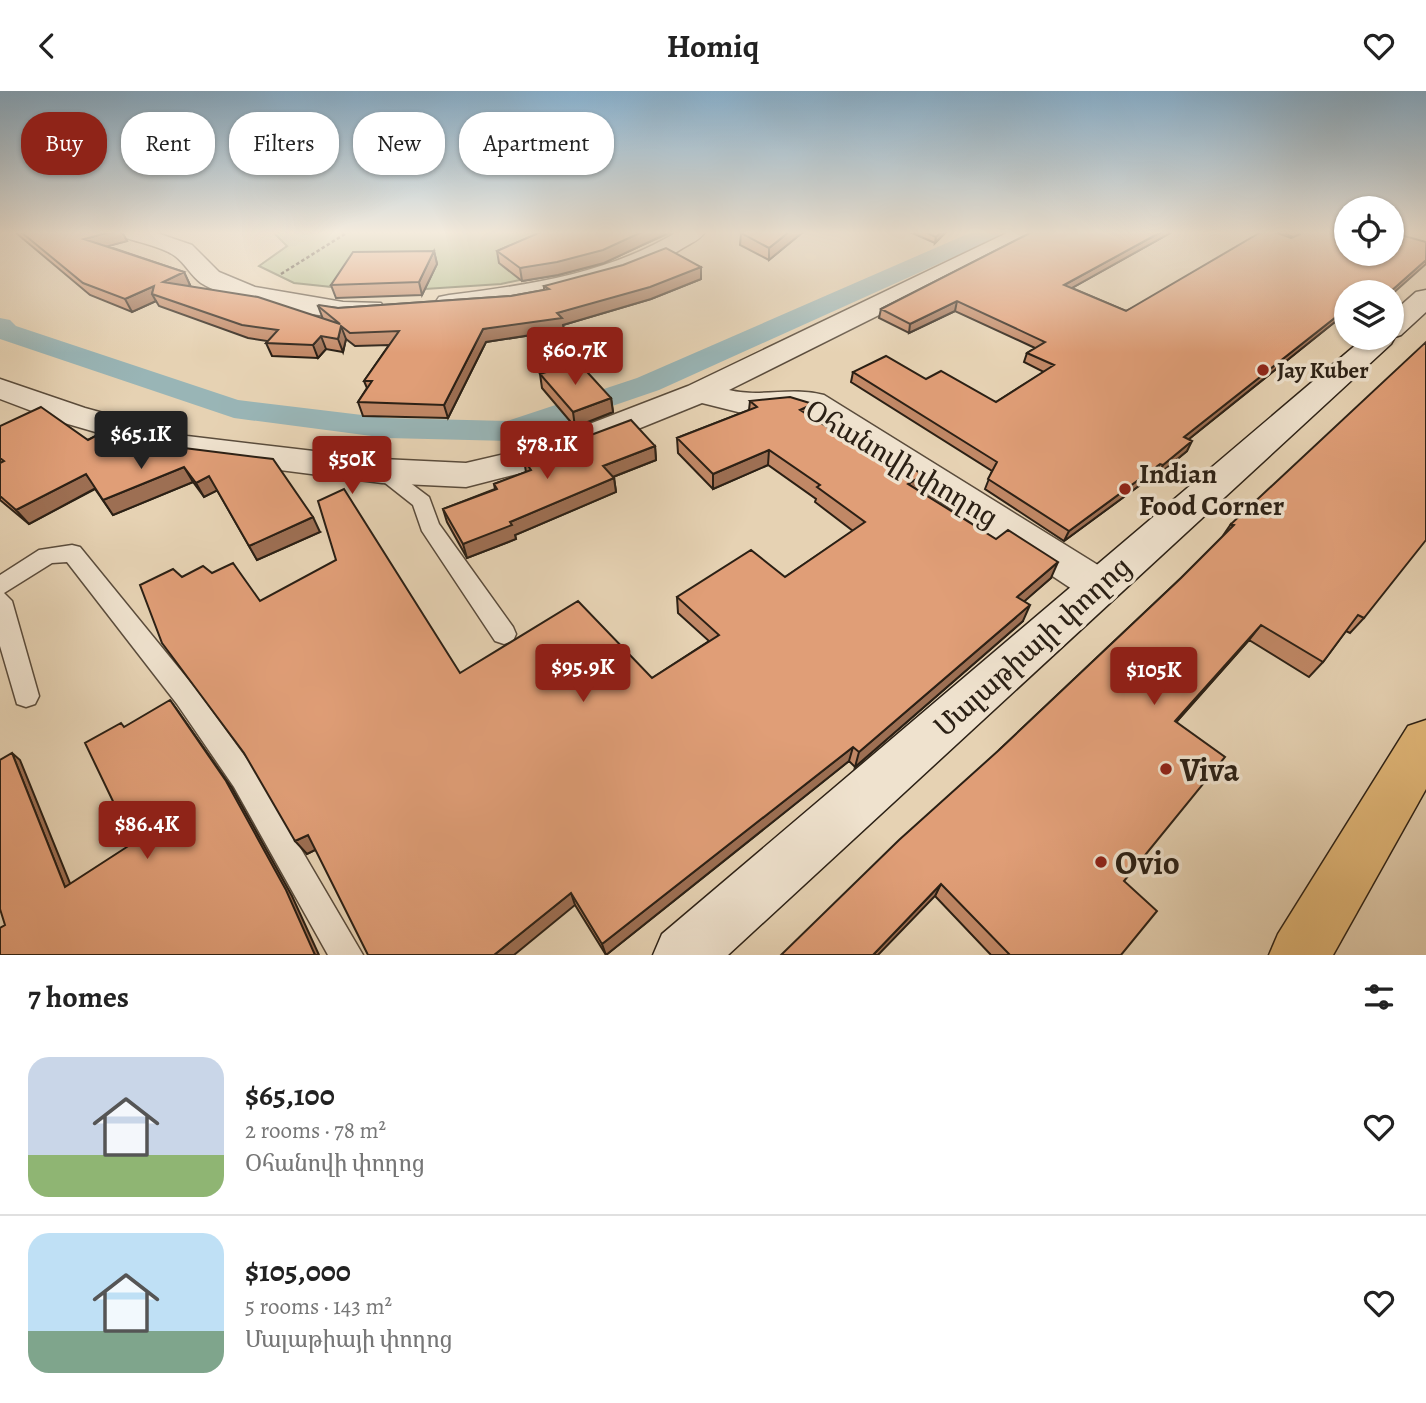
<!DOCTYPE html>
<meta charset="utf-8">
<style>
body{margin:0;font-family:Alegreya,"Noto Serif Armenian",serif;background:#f6f6f6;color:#222;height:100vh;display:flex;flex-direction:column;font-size:26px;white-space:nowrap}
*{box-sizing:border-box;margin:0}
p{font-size:23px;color:#767676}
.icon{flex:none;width:38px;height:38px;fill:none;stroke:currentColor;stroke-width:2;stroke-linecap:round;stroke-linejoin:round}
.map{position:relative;height:864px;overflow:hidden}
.details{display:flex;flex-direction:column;background:#fff;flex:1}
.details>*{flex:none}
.guide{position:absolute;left:21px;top:21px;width:700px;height:63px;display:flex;gap:14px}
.tools{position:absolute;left:1334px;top:105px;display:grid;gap:14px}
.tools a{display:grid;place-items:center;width:70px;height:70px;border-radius:50%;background:#fff;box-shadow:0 2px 5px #0004;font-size:35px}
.price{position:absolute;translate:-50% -60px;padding:0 16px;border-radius:7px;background:#8f2418;color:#fff;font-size:23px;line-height:46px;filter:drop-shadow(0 2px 4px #0008)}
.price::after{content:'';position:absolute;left:50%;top:42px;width:21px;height:16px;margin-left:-10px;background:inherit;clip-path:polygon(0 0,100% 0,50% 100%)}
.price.current{background:#222;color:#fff}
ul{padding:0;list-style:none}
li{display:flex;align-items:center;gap:21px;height:175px;padding:0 28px}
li+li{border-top:2px solid #e0e0e0}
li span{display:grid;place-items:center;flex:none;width:196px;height:140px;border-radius:21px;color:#555}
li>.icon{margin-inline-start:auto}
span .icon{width:84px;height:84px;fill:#fffc;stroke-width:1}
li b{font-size:30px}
h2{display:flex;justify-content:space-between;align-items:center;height:84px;padding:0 28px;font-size:30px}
.pill{padding:0 24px;border-radius:28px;background:#fff;box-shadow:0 2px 5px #0004;font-size:24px;line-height:63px}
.pill.current{background:#8f2418;color:#fff}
header{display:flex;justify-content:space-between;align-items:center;height:91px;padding:0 28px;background:#fff;font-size:32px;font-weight:700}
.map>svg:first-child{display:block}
.green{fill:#b2bd8f;stroke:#6e6e52;stroke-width:2}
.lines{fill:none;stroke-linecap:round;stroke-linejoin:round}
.canal{fill:#99b5b6;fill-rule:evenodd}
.lane-casing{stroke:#5a4c3c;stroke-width:3}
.street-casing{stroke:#5a4c3c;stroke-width:3}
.secondary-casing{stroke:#2b2015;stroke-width:3}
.primary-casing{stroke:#2b2015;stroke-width:3}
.path{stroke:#2b2015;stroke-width:2.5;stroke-dasharray:3.5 2.5;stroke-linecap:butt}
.lane{fill:#efe2ce;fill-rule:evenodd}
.street{fill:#efe2ce;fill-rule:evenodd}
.secondary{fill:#efe2ce;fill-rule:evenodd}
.primary{fill:#e3b97a;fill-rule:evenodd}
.wall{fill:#c18866;stroke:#2b2015;stroke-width:2}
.shaded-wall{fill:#9d6f53;stroke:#2b2015;stroke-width:2}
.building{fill:#e09e77;stroke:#2b2015;stroke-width:2}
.poi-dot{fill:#8f2418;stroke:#efe2ce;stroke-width:2.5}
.labels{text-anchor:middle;stroke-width:7;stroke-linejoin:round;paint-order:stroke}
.far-poi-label{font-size:23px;font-weight:bold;fill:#2b2015;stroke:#efe2ce;text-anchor:start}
.street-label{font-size:28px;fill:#2b2015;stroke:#efe2ce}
.poi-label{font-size:28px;font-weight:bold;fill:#2b2015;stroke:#efe2ce;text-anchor:start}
.near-poi-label{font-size:33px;font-weight:bold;fill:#2b2015;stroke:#efe2ce;text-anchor:start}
</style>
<header><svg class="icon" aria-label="back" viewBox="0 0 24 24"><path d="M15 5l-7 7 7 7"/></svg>Homiq<svg class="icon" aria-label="heart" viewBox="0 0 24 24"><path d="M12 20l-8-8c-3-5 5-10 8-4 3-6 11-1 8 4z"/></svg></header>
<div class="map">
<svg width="1426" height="864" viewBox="0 0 1426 864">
<rect width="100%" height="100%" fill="#e6d2b3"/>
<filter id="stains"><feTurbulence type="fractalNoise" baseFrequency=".00286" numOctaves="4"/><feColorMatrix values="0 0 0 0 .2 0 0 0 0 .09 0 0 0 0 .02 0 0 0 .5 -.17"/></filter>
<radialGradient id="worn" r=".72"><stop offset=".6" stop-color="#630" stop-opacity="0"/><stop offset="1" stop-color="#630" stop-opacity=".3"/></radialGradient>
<path class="green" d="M 273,141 L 673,141 L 600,172 L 501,193 L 379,201 L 294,192 L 259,175 L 287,155 Z"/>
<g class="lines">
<path class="canal" d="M 972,141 L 1001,141 L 998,146 L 659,299 L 510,350 L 387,347 L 234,327 L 0,248 L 0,227 L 10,229 L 16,235 L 238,309 L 387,327 L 507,330 L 637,287 Z"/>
<defs>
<path id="lane" d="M 382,374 L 389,376 L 429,406 L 439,433 L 513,536 L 516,543 L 513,550 L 504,553 L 495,550 L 422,440 L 413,414 L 375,384 L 372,380 L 375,376 Z
M 72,454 L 80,456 L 195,597 L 254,678 L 363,864 L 328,864 L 234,696 L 177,613 L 67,471 L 52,472 L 4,502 L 12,510 L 39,605 L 35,613 L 26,616 L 17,613 L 0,555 L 0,484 L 39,459 Z"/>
<path id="street" d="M 120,141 L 154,141 L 192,154 L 219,181 L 255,196 L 343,211 L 381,212 L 385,218 L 381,224 C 342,233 235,214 201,192 C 191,185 185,172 175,165 C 161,155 139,152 124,146 Z
M 677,141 L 705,141 C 700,149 691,152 683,157 C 615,201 528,210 449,220 L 439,218 L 435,212 L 439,206 L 449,204 C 529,194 607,183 677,141 Z
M 1009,141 L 1039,141 L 1035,146 L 729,299 C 762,307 789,295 824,304 L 1114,484 L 1120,495 L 1114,506 L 1099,511 L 1084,506 L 804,320 L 789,318 L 746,323 L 702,312 L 544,376 L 466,396 L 382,392 L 185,367 L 61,331 L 0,308 L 0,288 L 85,317 L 187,345 L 382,368 L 466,372 L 522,359 L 688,295 Z"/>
<path id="secondary" d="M 1426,199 L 1426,221 L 1401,244 L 1395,246 L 1391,253 L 728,864 L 653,864 L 662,843 L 1364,247 L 1391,247 L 1391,223 L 1416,201 Z"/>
<path id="primary" d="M 1426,629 L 1426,698 L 1333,864 L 1269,864 L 1278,843 L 1408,635 Z"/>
</defs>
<use href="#lane" class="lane-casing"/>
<use href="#street" class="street-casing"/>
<use href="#secondary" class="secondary-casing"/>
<use href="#primary" class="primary-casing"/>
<path class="path" d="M 281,183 L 348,141"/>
<use href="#lane" class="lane"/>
<use href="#street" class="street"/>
<use href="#secondary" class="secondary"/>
<use href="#primary" class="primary"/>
</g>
<path class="wall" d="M 15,141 L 122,141 L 127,150 L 107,155 L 184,181 L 190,194 L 188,195 L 323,228 L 318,215 L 338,217 L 511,205 L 544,199 L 544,195 L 701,188 L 651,208 L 563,234 L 564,239 L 486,251 L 448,327 L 363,325 L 358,311 L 367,297 L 364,290 L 389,254 L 355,255 L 346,248 L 343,261 L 326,258 L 318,267 L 272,265 L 266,252 L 267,250 L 248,247 L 159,215 L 156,210 L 132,221 L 90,204 Z
M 541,141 L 667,141 L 666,143 L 604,172 L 558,184 L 522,190 L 499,172 L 497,160 Z
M 742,141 L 803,141 L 769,169 L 740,154 L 741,142 Z
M 910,141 L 946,141 L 935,152 Z
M 1032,141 L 1172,141 L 1072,197 L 1126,220 L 1293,146 L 1281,141 L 1346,141 L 1391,201 L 1346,201 L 1346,222 L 1189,348 L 1187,360 L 1158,384 L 1155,383 L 1064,450 L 985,398 L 992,380 L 851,291 L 853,281 L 926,288 L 996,311 L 1044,281 L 1024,271 L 1027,262 L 1035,257 L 955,220 L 909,242 L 879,227 L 881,218 Z
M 434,160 L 437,173 L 422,204 L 336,207 L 331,194 Z
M 540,283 L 611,307 L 613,321 L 575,336 L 542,297 Z
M 750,310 L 813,313 L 811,326 L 919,400 L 1051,487 L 1024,510 L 1023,530 L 855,676 L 849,670 L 606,864 L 575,814 L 315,759 L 307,763 L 182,486 L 212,482 L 260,510 L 460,582 L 652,587 L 709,550 L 678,522 L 677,506 L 785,486 L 853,440 L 815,411 L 816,408 L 768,374 L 713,398 L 678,362 L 677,347 L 749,319 Z
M 0,335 L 88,349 L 105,340 L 320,441 L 257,469 L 217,399 L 204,406 L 193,391 L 113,424 L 95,398 L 29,433 L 0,409 Z
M 655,355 L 656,369 L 613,386 L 614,387 L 616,401 L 515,444 L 516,448 L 467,467 L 447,431 L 443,418 L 495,398 L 494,393 L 526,381 L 524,369 Z
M 1231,433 L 1364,527 L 1350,542 L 1346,540 L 1323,571 L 1309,586 L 1249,549 L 1176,631 L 1124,790 L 1121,864 L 991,864 L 935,805 L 999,659 L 1181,487 L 1222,446 Z"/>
<path class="shaded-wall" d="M 110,141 L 122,141 L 127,150 L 91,160 L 84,148 Z
M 642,141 L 667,141 L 666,143 L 604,172 L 558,184 L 522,190 L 520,177 Z
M 789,141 L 803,141 L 769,169 L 769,157 Z
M 941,141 L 946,141 L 935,152 L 936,146 Z
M 1161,141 L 1172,141 L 1061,203 L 1064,194 Z
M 434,160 L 437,173 L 422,204 L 419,191 Z
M 1426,169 L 1426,173 L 1391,204 L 1391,201 L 1390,201 Z
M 701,176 L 701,188 L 651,208 L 563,234 L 564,239 L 486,251 L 448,327 L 444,314 L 483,238 L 557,222 Z
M 184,181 L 190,194 L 169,204 L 163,191 Z
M 154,195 L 152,203 L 156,210 L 132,221 L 125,208 Z
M 957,210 L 955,220 L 909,242 L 910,233 Z
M 1346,218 L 1346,222 L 1179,356 L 1184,346 Z
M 341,235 L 346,248 L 343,261 L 338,248 Z
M 321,245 L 326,258 L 318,267 L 313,254 Z
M 611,307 L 613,321 L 575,336 L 573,321 Z
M 813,313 L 811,328 L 800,319 Z
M 1192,350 L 1187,360 L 1158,384 L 1163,374 Z
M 655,355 L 656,369 L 605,389 L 603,375 Z
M 769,359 L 768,374 L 713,398 L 713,383 Z
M 1160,373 L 1155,383 L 1064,450 L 1069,440 Z
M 184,376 L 193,391 L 113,424 L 103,409 Z
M 86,383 L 96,397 L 29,433 L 16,419 Z
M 923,384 L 919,400 L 908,393 Z
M 209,385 L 218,399 L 204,406 L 196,392 Z
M 614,387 L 616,401 L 515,444 L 516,448 L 467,467 L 463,453 L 510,431 Z
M 313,426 L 320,441 L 257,469 L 249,455 Z
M 1058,471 L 1051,487 L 1011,522 L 1017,506 Z
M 1030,514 L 1023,530 L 855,676 L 859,661 Z
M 1261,534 L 1249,549 L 1164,645 L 1175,630 Z
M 170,609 L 176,617 L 232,697 L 292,805 L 319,864 L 315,864 Z
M 853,656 L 849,670 L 606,864 L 602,853 Z
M 12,662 L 20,669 L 74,802 L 65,796 Z
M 308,744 L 319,757 L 307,763 L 295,750 Z
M 941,793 L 935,805 L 878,864 L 873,864 Z
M 571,802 L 575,814 L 514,864 L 494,864 Z"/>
<path class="building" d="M 21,141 L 110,141 L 84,148 L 184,181 L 163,191 L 258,206 L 340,233 L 318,215 L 319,214 L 338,217 L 511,205 L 549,198 L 544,195 L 623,174 L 666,157 L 701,176 L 650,196 L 557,222 L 562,227 L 483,238 L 444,314 L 358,311 L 372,290 L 364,290 L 399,240 L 350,242 L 341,235 L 338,248 L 321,245 L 313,254 L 266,252 L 278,239 L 242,234 L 152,203 L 154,195 L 125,208 L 83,192 Z
M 541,141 L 642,141 L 603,159 L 557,171 L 520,177 L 497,160 Z
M 742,141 L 789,141 L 769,157 L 741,142 Z
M 925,141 L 941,141 L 936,146 Z
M 1032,141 L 1161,141 L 1064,194 L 1126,220 L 1261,141 L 1275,141 L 1291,147 L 1300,143 L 1300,141 L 1346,141 L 1346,163 L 1391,163 L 1391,141 L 1394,141 L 1394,142 L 1426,151 L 1426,169 L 1390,201 L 1373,196 L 1367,201 L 1346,201 L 1346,218 L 1184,346 L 1192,350 L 1163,374 L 1160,373 L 1069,440 L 988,388 L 997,371 L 853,281 L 886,265 L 926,288 L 941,280 L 996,311 L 1054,274 L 1027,262 L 1045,251 L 957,210 L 910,233 L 881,218 Z
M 434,160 L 419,191 L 331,194 L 353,161 Z
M 1426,251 L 1426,449 L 1364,527 L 1358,524 L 1323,571 L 1261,534 L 1175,630 L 1225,666 L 1124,790 L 1157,820 L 1121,864 L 1010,864 L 941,793 L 873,864 L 781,864 L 899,749 L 999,659 L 1181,487 L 1234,434 L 1231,433 Z
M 578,271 L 611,307 L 573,321 L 540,283 Z
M 790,306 L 813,313 L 800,319 L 872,364 L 883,358 L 923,384 L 908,393 L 996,448 L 1008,439 L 1058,471 L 1017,506 L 1030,514 L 859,661 L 853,656 L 602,853 L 571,802 L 494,864 L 368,864 L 308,744 L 295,750 L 244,662 L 162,552 L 140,494 L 173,478 L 182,486 L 203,475 L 212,482 L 233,472 L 260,510 L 336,469 L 318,410 L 344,398 L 460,582 L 578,510 L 652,587 L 719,544 L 677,506 L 751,459 L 785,486 L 865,431 L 817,396 L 820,394 L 769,359 L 713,383 L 677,347 L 757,316 L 750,310 Z
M 41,316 L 88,349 L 105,340 L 176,356 L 273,368 L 313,426 L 249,455 L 209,385 L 196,392 L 184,376 L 103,409 L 86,383 L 16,419 L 0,405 L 0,372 L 4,370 L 0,367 L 0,335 Z
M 631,329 L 655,355 L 603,375 L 614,387 L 510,431 L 512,434 L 463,453 L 443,418 L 497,398 L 494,393 L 531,379 L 524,369 Z
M 170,609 L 226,690 L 286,799 L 315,864 L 0,864 L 0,837 L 5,834 L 0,818 L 0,669 L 12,662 L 65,796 L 133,752 L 85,652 L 121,632 L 124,636 Z"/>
<linearGradient id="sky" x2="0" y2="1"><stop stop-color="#88b4d4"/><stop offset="0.54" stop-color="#f4ebdd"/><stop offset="1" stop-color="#f4ebdd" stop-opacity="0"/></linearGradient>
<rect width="1426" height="262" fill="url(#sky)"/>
<g class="poi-dot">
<circle cx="1263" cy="279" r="7"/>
<circle cx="1125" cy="398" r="7"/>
<circle cx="1166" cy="678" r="7"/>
<circle cx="1101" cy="771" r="7"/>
</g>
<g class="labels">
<g class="far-poi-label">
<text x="1277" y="287">Jay Kuber</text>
</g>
<g class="street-label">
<text transform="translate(902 372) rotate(31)" y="10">Օհանովի փողոց</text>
<text transform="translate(1032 555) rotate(-42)" y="10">Մալաթիայի փողոց</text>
</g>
<g class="poi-label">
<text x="1139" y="392">Indian<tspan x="1139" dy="32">Food Corner</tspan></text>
</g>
<g class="near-poi-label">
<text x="1180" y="690">Viva</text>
<text x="1115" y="783">Ovio</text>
</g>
</g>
<rect width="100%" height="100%" filter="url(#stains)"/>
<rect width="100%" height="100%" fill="url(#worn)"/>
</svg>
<div class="tools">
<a><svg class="icon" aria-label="locate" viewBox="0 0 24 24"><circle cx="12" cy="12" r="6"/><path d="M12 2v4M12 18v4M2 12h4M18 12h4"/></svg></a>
<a><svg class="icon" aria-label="layers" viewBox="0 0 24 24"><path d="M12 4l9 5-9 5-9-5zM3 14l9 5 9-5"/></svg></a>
</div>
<b class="price" style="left:575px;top:296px">$60.7K</b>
<b class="price current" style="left:141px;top:380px">$65.1K</b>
<b class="price" style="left:547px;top:390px">$78.1K</b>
<b class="price" style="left:352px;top:405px">$50K</b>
<b class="price" style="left:583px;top:613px">$95.9K</b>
<b class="price" style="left:1154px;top:616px">$105K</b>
<b class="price" style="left:147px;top:770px">$86.4K</b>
<div class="guide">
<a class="pill current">Buy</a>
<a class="pill">Rent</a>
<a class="pill">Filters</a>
<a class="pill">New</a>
<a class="pill">Apartment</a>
</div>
</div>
<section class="details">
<h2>7 homes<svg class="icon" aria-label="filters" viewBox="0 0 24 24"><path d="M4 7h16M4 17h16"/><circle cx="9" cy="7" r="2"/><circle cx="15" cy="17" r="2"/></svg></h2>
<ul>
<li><span style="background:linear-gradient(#c9d6e8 70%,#8fb573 0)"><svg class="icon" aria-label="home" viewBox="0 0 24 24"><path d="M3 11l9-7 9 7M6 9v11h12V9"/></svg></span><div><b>$65,100</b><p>2 rooms · 78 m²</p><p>Օհանովի փողոց</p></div><svg class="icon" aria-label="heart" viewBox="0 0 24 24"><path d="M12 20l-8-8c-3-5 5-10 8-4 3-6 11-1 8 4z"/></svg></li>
<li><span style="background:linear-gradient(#bfe0f5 70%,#7fa58c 0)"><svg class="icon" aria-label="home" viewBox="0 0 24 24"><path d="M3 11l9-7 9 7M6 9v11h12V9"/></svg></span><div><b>$105,000</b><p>5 rooms · 143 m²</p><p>Մալաթիայի փողոց</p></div><svg class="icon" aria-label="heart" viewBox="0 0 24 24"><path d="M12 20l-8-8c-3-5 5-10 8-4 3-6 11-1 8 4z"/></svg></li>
</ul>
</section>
